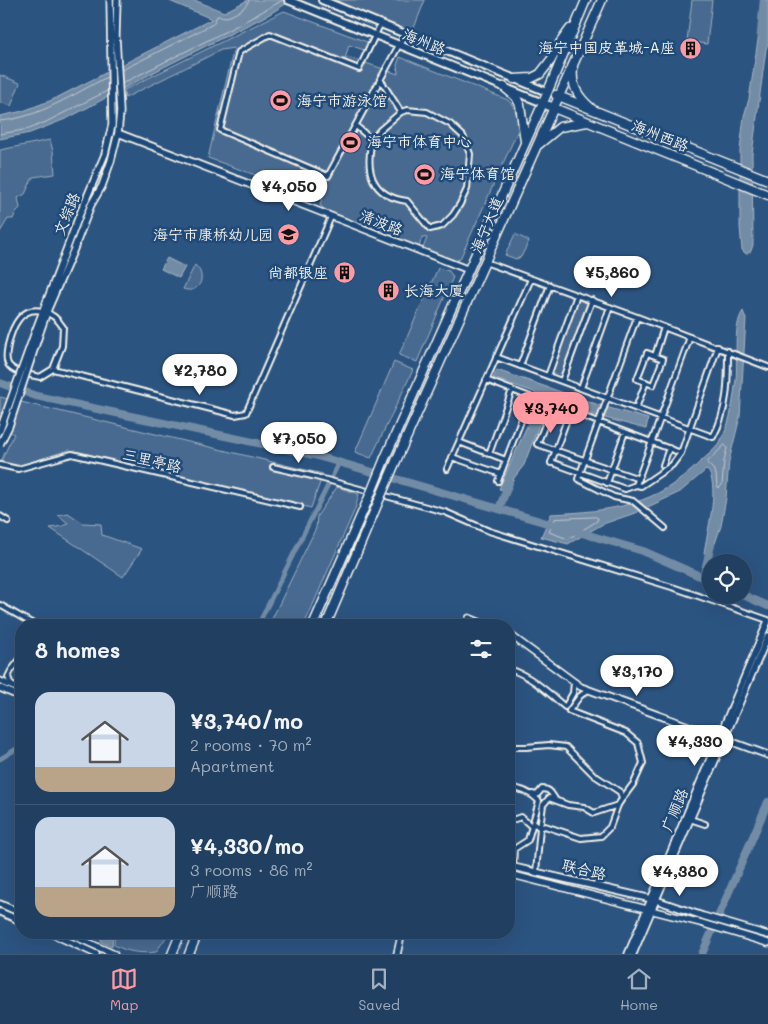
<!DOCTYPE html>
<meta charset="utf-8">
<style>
body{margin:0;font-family:Mali,"LXGW WenKai TC",sans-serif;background:#2d4a6a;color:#f1f3f6;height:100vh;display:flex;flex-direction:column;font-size:19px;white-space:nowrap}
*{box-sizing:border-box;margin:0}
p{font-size:16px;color:#a2afbd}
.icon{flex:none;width:28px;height:28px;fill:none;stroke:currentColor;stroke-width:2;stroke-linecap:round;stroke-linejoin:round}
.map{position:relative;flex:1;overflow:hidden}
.side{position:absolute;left:15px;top:619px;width:500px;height:320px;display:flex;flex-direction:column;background:#213f61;border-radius:20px;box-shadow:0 5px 20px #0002,0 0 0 1px #3e5876}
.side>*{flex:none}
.controls{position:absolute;left:702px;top:554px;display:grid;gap:10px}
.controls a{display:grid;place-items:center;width:50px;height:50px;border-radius:50%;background:#213f61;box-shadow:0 5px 20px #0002,0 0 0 1px #3e5876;font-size:25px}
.price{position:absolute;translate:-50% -42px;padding:0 11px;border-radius:18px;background:#fff;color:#222;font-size:16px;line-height:32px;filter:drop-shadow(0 1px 2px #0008)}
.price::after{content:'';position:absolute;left:50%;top:30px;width:15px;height:11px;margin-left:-8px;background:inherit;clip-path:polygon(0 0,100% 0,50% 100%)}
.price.active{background:#ff9aa2;color:#111}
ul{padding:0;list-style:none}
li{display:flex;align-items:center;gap:15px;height:125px;padding:0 20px}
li+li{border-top:1px solid #3e5876}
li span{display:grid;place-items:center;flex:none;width:140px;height:100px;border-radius:15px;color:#555}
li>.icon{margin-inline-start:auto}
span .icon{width:60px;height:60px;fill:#fffc;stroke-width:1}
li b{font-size:21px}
h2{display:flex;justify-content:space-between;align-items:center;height:60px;padding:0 20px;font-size:21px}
.menu{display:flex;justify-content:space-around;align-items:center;height:70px;border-top:1px solid #3e5876;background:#213f61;font-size:14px;color:#a2afbd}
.menu a{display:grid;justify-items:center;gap:2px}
.menu .active{color:#ff9aa2}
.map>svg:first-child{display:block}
.green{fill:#496b90;stroke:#9eaebc}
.water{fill:#738ca6;stroke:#a7b4c0}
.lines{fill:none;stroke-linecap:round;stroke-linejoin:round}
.shore{stroke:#c0c9ce;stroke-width:1}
.canal{stroke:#738ca6;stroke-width:4.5}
.river{stroke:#738ca6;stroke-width:8}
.street-casing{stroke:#f4f1e8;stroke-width:8}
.secondary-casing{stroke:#f4f1e8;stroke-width:9}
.primary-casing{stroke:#f4f1e8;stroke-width:10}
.highway-casing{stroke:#f4f1e8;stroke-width:11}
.street{stroke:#1f4a7a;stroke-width:4}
.secondary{stroke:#1f4a7a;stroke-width:5.5}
.primary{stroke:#1f4a7a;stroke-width:6}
.highway{stroke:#1f4a7a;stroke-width:8}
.secondary-bridge-casing{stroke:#f4f1e8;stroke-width:9;stroke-linecap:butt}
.highway-bridge-casing{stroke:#f4f1e8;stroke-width:11;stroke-linecap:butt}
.secondary-bridge{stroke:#1f4a7a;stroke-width:5.5}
.highway-bridge{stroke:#1f4a7a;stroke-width:8}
.labels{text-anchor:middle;stroke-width:5;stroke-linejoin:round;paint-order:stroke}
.street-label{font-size:15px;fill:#f4f1e8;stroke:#1f4a7a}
.poi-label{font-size:15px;fill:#f4f1e8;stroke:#1f4a7a;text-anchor:start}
</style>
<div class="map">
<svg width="768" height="954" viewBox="0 0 768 954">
<rect width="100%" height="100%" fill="#2c5481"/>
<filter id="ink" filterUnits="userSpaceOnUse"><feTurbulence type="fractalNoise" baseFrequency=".02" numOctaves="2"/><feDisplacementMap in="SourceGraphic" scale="10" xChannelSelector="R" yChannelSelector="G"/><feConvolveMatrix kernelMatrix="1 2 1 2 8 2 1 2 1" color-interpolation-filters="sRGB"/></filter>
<g filter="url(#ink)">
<path class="green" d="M 335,0 L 425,0 L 412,33 Z
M 692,0 L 712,0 L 707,44 L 687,41 Z
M 284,11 L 367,42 L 364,50 L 349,45 L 345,59 L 348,57 L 398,74 L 397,65 L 400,57 L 508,100 C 516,108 518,116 519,128 L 460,259 L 454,261 L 423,248 L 427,238 L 422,237 L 419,247 L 325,210 L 320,205 L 322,199 L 208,158 L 234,48 L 221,50 L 125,98 L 124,90 Z
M 0,75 L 20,83 L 11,106 L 0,102 Z
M 50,140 L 53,151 L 55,174 L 33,177 L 25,194 L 18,198 L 20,208 L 16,212 L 13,219 L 8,219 L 0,232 L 0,150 Z
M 515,234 L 529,241 L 521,257 L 516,259 L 505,255 Z
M 195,265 C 208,276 199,295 183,289 Z
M 438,268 L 449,271 L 453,277 L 417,362 L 399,355 Z
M 578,300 L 589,304 L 561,379 L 550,374 Z
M 394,362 L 413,370 L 371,458 L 355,452 Z
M 0,397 L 323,474 L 311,508 L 69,450 L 18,466 L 0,463 L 14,434 L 0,427 Z
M 337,487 L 359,494 L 355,509 L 304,625 L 269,625 L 316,528 L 317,516 Z
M 68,513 L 83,523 L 101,524 L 102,535 L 142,549 L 123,577 L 50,528 L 63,526 L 68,523 L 58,515 Z
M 115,933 L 115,932 L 169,933 L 156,952 C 141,954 127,952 114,945 Z"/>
<path class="water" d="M 167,0 L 194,0 L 224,12 L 248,0 L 292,0 L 268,15 L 162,68 L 68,118 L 30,133 L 0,139 L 0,116 L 23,111 L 52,100 L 212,19 Z
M 762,0 L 768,0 L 768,44 L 766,49 L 752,154 L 753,245 L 751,251 L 746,254 L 742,250 L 740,227 L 740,150 L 744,116 L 749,99 L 761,20 Z
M 167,258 L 185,267 L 179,278 L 161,269 Z
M 743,311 L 746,319 L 740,417 L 729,461 L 726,498 L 721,526 L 711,555 L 704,553 C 707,532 719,491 709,472 L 706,470 L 680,492 L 635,513 L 603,524 L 568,544 L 541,537 L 551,514 C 611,511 657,506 701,461 C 707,456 713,451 718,445 C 731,426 733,400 736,379 C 738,359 732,327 743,311 Z
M 497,370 L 599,405 L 648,419 L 646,429 L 594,415 L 551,399 L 547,403 L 524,465 L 514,478 L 508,491 L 499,489 L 538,401 L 538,397 L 534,392 L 493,378 Z
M 101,933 L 113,933 L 112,947 L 101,942 Z"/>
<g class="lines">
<path class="shore" d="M 122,70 L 213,24 L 217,16 C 220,16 223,17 226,17 C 233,16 248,7 249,0
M 123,83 L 238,25 L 283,0
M 0,121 C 38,118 74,94 107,77
M 0,134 L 29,129 L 46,122 L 107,91
M 725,445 L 727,448 L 724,461 L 722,485 L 719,488 L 717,486 L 716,474 L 713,469 L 707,463 Z
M 596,517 L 598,518 L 597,521 L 568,539 L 549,532 L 555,519 Z"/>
<path class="canal" d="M 759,35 L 762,0
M 258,625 L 339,463
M 0,759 L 21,746"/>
<path class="river" d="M 0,383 L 36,396 L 314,455 L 557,526
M 499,509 L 509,483
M 575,531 L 643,551 L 711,581
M 703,578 L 711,545
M 743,595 L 768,606
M 702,954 L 768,802"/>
<defs>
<path id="street" d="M 380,25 L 359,69 L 270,34 L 239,52 L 220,130 L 328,176 L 405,34
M 356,126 L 372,140 C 365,171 371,196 407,201 L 430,229 L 442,226 L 453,215 L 460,204 L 467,189 L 470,154 L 463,136 L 450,124 L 427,112 L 407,110 L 401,112 L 380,79
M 372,140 L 380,130 L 401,112
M 485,262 L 637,317 L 768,367
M 637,317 L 578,479 L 614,497 L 633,501 L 665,528
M 647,353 L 663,359 L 653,385 L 637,379 Z
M 655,356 L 664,327
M 496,357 L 713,437 C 728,410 728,382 728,351
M 520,366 L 550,285
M 53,369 L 62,346 L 63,327 C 57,318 52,314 42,311 C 20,306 12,328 8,345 C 7,351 5,358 8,364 C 13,373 31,375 40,377 L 53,369 L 235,415 L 246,413 L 331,217
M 548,376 L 577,295
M 486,380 L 530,397 L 498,481
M 562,381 L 592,300
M 581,388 L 610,307
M 636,408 L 646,382
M 459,442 L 506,460
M 489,454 L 512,390
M 452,457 L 501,474
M 551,462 L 625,489 L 636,485 L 641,486 L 672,465 L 681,453 L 718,347
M 551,463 L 570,411
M 0,465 L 18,469 L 72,454 L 300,507
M 663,465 L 669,448
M 273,467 L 312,476 L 445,512 L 489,531 L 675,588 L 768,620
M 447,469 L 531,279
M 639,479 L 537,444 L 553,405 L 681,453
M 607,483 L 625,432
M 636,485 L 690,337
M 0,516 L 8,521
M 0,605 L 35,625
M 509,669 C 530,675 549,693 565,707 L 573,693 L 574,682
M 11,685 L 8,677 L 11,671 L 21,658
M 588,690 L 580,696 L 569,711 L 626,733 L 638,743 L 643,763 L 634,783 L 622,799
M 509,747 L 526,747 L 549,745 L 566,747 L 594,775 L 620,792 L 622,799 L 618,805 L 610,827 L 601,836 L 581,838 L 545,826 L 540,828 L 536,872
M 509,788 C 521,788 530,792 539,801 L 528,840 L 514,849 L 513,867
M 532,794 L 537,795 L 542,789 C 550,789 551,793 555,799
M 509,819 L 512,820 L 521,817 L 531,826 L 535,824 L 540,828 L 543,805 L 549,798 L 568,805 L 584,807 L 594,813 L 618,805
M 690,819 L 705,824"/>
<path id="secondary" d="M 118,133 L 469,270
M 35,332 L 79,216 L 105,154 L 112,125 L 110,0
M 40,332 L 48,309 L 74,249 L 91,205 L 102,186 L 111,161 L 118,133 L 120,112 L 116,36 L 117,0
M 467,625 L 469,618 L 486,625
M 509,634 L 581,687 L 768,755
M 0,681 L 21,690
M 0,688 L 21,697
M 509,866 L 656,900 L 703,916 L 768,935
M 509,874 L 701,923 L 768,943
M 0,904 L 21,913
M 0,912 L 21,921
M 48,932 L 96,954
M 65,932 L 114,954
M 397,954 L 402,932
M 628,954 L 768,621
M 633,954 L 768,636"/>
<path id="primary" d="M 288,0 L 543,103
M 322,0 L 547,92"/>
<path id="highway" d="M 573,68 C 571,86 578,97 591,108
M 514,79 L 532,78 L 540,74 L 551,60 L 560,43 L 570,29
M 504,87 L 516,97 L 520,105 L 525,141
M 556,95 L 768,180
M 549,106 L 768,195
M 538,145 L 560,127 L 587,122
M 385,458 L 543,103 L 586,0
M 396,461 L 602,0
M 313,625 L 370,495
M 326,625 L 380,498
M 172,954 L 181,932
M 189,954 L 198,932"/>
</defs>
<use href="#street" class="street-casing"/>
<use href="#secondary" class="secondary-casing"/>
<use href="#primary" class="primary-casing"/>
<use href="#highway" class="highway-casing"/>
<use href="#street" class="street"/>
<use href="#secondary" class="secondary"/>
<use href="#primary" class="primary"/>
<use href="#highway" class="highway"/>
<defs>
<path id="secondary-bridge" d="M 0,430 L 35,332
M 0,444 L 9,426 L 40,332"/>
<path id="highway-bridge" d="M 370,495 L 385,458
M 380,498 L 396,461"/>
</defs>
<use href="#secondary-bridge" class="secondary-bridge-casing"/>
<use href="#highway-bridge" class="highway-bridge-casing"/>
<use href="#secondary-bridge" class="secondary-bridge"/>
<use href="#highway-bridge" class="highway-bridge"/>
</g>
</g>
<defs>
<symbol id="building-disc" viewBox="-11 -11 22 22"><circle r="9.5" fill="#ff9aa2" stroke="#1f4a7a"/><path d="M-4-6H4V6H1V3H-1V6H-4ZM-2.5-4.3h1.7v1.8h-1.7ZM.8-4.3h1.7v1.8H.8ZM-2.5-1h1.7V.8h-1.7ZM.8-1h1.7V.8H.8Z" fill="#111"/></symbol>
<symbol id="stadium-disc" viewBox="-11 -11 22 22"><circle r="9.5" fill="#ff9aa2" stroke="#1f4a7a"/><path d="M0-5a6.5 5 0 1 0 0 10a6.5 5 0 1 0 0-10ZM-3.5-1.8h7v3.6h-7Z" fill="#111"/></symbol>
<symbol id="school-disc" viewBox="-11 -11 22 22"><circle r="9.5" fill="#ff9aa2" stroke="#1f4a7a"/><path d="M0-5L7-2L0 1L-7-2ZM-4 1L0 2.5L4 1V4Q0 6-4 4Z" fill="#111"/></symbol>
</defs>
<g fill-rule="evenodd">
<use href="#building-disc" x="678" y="36" width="25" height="25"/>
<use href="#stadium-disc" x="268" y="88" width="25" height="25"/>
<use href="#stadium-disc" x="338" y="130" width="25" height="25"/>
<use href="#stadium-disc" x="412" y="162" width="25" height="25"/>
<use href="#school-disc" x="276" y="222" width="25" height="25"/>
<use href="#building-disc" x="332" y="260" width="25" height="25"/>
<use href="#building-disc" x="376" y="278" width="25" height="25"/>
</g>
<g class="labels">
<g class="street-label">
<text transform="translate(424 42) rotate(22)" y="5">海州路</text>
<text transform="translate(660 136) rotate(22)" y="5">海州西路</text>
<text transform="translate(67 214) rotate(-68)" y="5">文综路</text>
<text transform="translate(381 223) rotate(21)" y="5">清波路</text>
<text transform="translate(487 225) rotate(-67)" y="5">海宁大道</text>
<text transform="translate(152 461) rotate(13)" y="5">三里亭路</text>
<text transform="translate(675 810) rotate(-67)" y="5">广顺路</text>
<text transform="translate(584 870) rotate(13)" y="5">联合路</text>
</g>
<g class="poi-label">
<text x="675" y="53" text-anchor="end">海宁中国皮革城-A座</text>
<text x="297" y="106">海宁市游泳馆</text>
<text x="367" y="147">海宁市体育中心</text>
<text x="440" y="179">海宁体育馆</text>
<text x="273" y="240" text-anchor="end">海宁市康桥幼儿园</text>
<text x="328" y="278" text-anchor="end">尚都银座</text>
<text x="404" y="296">长海大厦</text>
</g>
</g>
</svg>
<div class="controls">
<a><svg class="icon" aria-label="locate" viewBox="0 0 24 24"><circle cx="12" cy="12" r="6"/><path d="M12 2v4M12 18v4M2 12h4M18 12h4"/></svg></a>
</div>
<b class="price" style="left:289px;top:212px">¥4,050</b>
<b class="price" style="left:612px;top:298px">¥5,860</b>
<b class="price" style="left:200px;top:396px">¥2,780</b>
<b class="price active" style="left:551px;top:434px">¥3,740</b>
<b class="price" style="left:299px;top:464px">¥7,050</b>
<b class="price" style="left:637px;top:697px">¥3,170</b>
<b class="price" style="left:695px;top:767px">¥4,330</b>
<b class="price" style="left:680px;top:897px">¥4,380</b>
<section class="side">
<h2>8 homes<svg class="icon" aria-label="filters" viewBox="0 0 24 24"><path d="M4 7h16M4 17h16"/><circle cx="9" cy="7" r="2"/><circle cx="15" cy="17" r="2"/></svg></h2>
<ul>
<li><span style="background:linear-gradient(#c9d6e8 75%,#b9a48a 0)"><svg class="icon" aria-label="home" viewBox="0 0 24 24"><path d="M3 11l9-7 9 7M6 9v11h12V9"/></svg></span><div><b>¥3,740/mo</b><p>2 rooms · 70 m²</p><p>Apartment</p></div></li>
<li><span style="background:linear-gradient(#c9d6e8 70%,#b9a48a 0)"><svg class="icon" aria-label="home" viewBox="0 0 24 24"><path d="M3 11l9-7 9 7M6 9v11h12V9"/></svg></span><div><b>¥4,330/mo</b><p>3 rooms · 86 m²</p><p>广顺路</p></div></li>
</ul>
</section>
</div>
<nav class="menu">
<a class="active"><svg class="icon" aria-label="map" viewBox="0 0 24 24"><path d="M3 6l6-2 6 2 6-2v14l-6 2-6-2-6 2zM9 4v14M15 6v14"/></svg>Map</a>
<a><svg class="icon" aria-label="saved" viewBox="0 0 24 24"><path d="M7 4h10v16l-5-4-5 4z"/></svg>Saved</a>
<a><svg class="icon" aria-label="home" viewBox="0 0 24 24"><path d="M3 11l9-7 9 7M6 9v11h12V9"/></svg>Home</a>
</nav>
